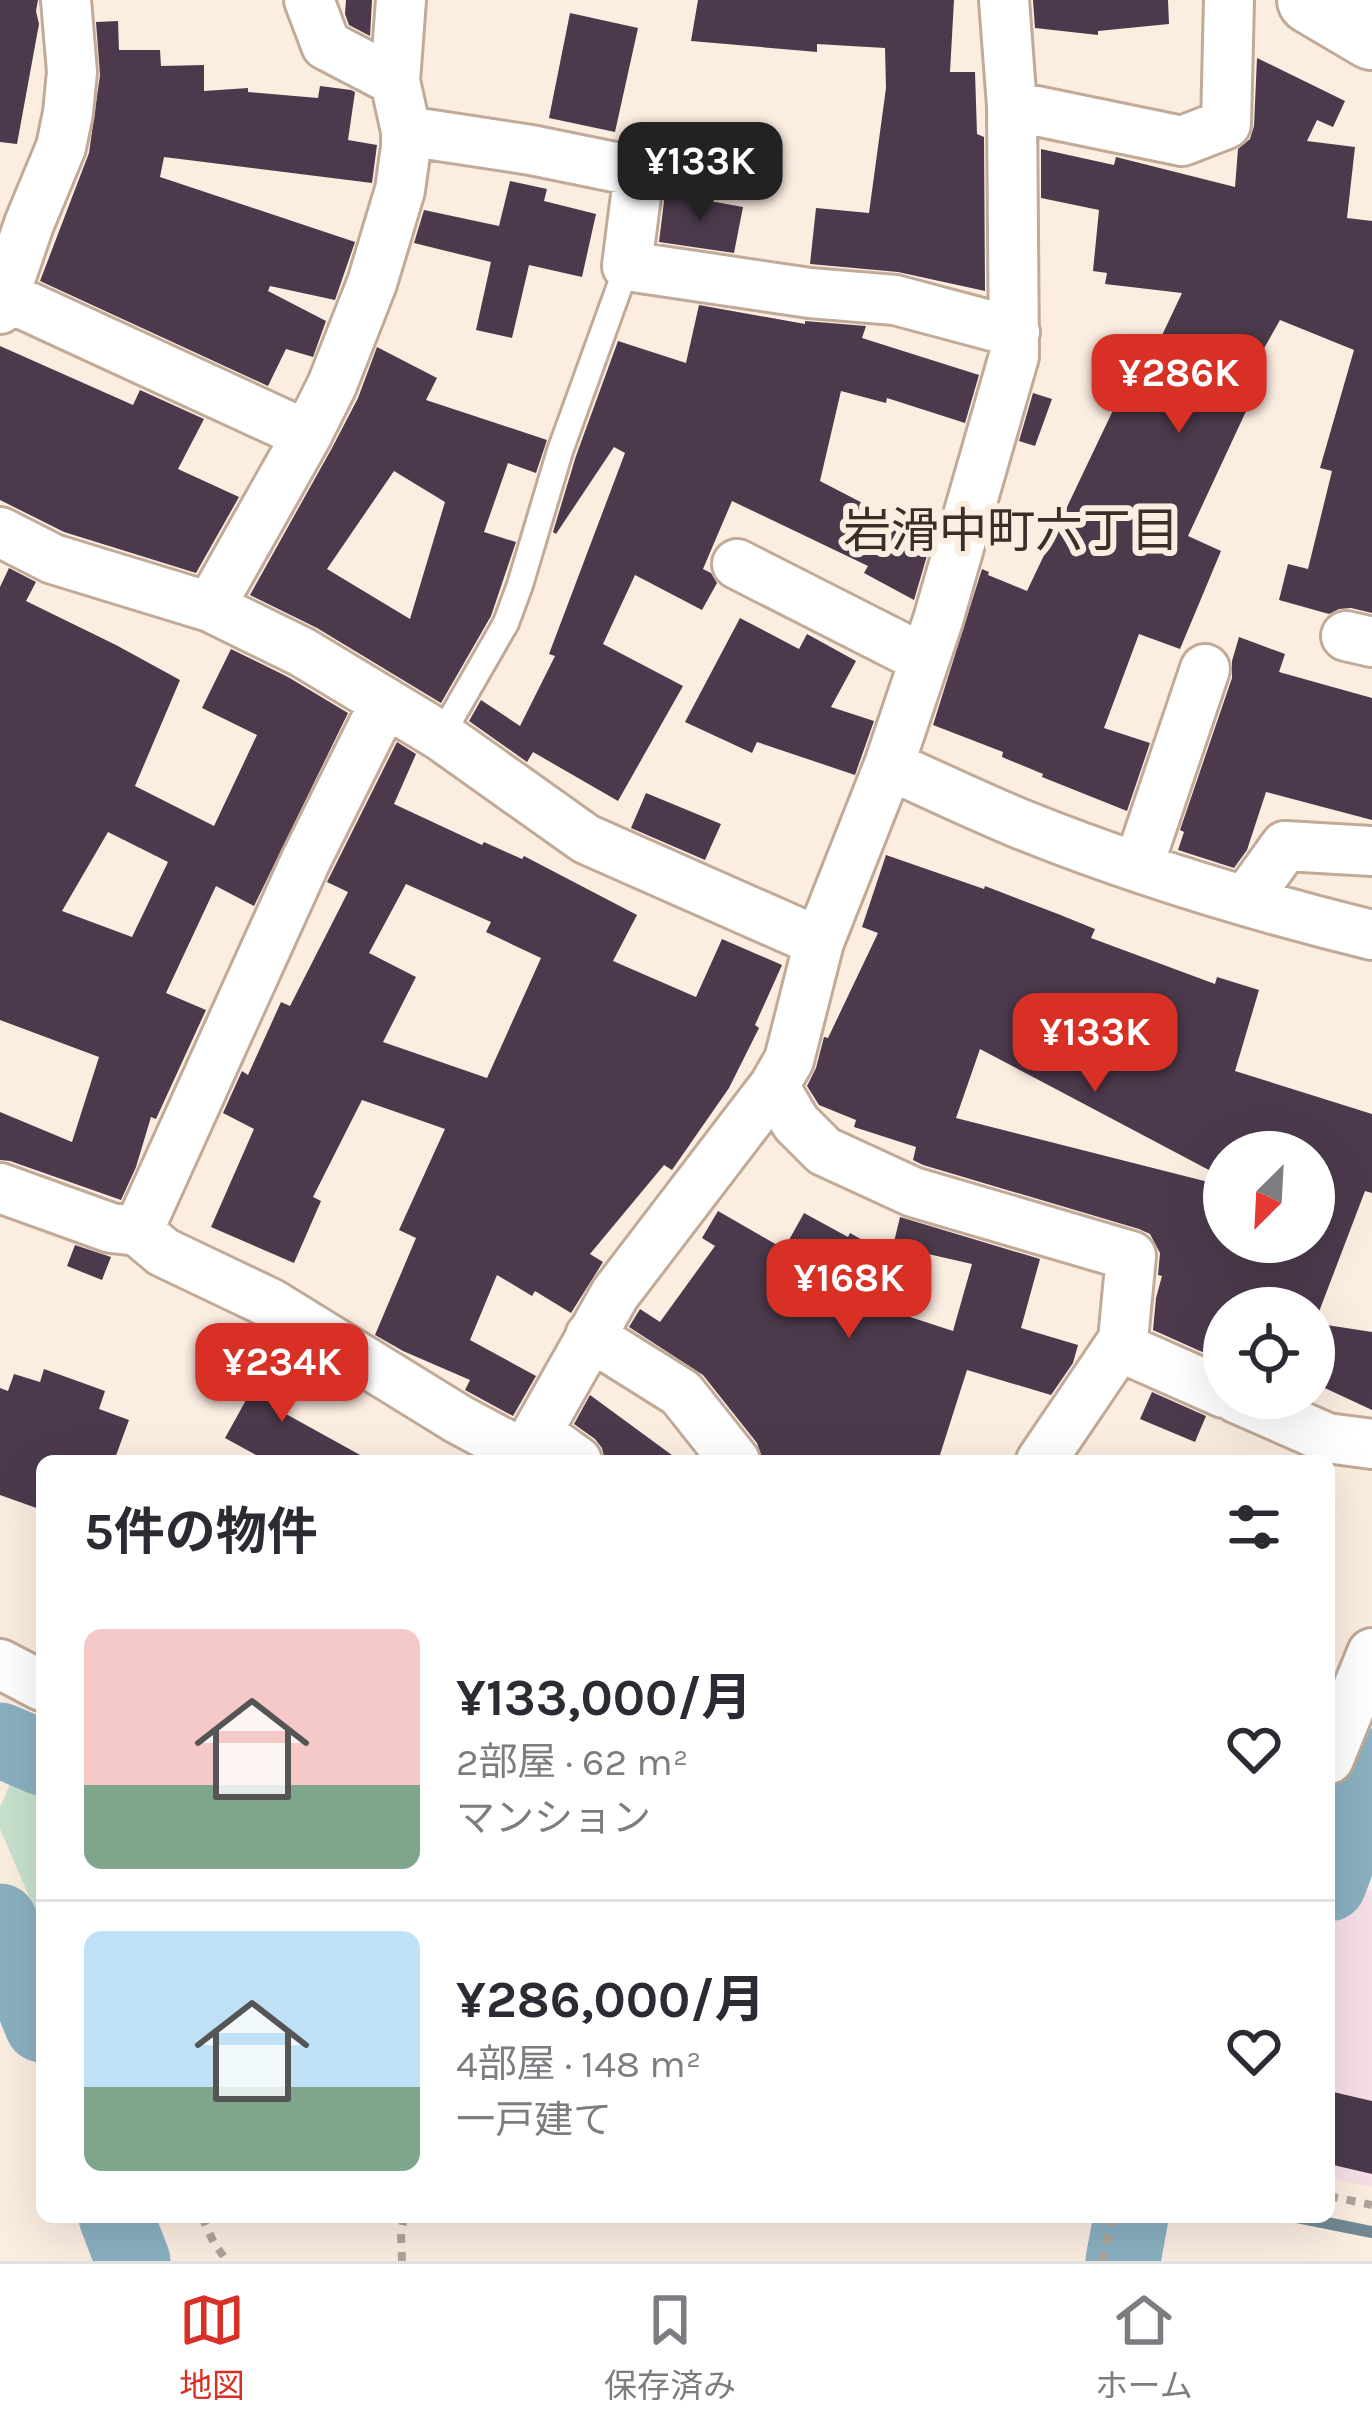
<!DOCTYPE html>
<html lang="ja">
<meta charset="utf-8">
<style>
body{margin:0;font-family:Karla,"Noto Sans JP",sans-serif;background:#f7f7f7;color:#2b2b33;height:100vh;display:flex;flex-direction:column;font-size:45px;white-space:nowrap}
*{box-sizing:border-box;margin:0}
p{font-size:39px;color:#7c7c81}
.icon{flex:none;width:66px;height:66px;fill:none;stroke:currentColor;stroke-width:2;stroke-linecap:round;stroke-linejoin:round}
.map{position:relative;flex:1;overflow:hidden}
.sheet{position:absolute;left:36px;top:1455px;width:1299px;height:768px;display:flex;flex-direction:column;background:#fff;border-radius:18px;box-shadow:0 12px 48px #0002}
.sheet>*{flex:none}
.needle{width:78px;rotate:204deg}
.fabs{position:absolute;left:1203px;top:1131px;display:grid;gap:24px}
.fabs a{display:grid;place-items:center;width:132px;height:132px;border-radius:50%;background:#fff;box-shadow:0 12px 48px #0002;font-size:60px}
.price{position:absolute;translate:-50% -102px;padding:0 27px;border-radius:24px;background:#d93025;color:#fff;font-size:39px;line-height:78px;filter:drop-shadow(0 3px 6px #0008)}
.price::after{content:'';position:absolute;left:50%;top:72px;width:36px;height:27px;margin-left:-18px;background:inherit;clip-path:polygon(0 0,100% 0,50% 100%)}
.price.selected{background:#222;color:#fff}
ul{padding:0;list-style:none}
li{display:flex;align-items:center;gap:36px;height:300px;padding:0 48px}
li+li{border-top:3px solid #e1e1e2}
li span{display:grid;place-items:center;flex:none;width:336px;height:240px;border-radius:18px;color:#555}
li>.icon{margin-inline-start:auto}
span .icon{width:144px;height:144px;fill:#fffc;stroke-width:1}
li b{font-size:51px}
h2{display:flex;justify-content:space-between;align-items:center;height:144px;padding:0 48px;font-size:51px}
.tabs{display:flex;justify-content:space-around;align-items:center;height:168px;border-top:3px solid #e1e1e2;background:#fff;font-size:33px;color:#7c7c81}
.tabs a{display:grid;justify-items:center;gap:6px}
.tabs .selected{color:#d93025}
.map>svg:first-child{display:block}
.education{fill:#f7dfe8}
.green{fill:#c8e2ce}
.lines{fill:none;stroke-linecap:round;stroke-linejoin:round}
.stream{stroke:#728993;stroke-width:12}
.river{stroke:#8ab0c1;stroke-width:75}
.building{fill:#4c3a4c;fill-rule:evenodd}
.service-casing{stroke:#c1aa97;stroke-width:30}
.minor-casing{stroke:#c1aa97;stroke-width:54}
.secondary-casing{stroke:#c1aa97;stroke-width:72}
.path{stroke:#b1a49a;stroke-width:8;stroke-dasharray:9 9;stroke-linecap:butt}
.service{stroke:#fff;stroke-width:24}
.minor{stroke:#fff;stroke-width:48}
.secondary{stroke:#fff;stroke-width:66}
.labels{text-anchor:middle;stroke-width:12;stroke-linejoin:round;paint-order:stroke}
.neighbourhood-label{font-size:48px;fill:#392f28;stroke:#fcede1}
</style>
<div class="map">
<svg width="1372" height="2261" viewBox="0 0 1372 2261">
<rect width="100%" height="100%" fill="#fcede1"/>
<path class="education" d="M 1337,1884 L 1372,1891 L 1372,2187 L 1329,2178 L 1329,1905 Z"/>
<path class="green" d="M 15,1773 L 42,1785 L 42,1926 L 0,1829 L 0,1807 Z"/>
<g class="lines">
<path class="stream" d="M 1297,2217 L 1372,2232
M 1125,2261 L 1133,2217"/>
<path class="river" d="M 0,1740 L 42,1758
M 1329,1884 L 1372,1766
M 0,1921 L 42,2025
M 116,2217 L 133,2261
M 1123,2261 L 1131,2217"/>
</g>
<path class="building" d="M 0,0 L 38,0 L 36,11 L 39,24 L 17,144 L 0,142 Z
M 346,0 L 372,0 L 370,36 L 349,25 L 345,14 Z
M 698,0 L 954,0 L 950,72 L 975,72 L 977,134 L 984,137 L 985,291 L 898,272 L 810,264 L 816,208 L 869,213 L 886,88 L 885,48 L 817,44 L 817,52 L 691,41 Z
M 1033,0 L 1168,0 L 1169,24 L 1098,31 L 1098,35 L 1035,28 Z
M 570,13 L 638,28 L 615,132 L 549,118 Z
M 118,21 L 119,50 L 160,50 L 161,66 L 204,65 L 204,91 L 248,88 L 248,92 L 318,98 L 320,86 L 351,90 L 355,92 L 348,140 L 377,145 L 372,183 L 164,157 L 160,177 L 355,242 L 335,300 L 270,286 L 268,291 L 326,321 L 313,357 L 286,349 L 268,386 L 40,281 L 89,153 L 100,75 L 96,22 Z
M 1257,58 L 1345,101 L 1333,127 L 1317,120 L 1307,141 L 1355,147 L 1347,218 L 1372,221 L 1372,613 L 1351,608 L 1339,609 L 1329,614 L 1279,600 L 1288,564 L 1308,569 L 1332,471 L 1320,468 L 1354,350 L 1280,320 L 1250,373 L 1261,379 L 1188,536 L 1221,551 L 1180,649 L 1139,634 L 1104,728 L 1150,743 L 1127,811 L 1042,777 L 1043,774 L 1002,757 L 1003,752 L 933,725 L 982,569 L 989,572 L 988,575 L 1027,591 L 1136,362 L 1147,367 L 1182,293 L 1105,284 L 1107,273 L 1093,271 L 1099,210 L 1041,198 L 1041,149 L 1114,165 L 1116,157 L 1235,187 L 1238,149 L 1250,139 L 1254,126 Z
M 510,181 L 547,189 L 544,201 L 596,214 L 582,277 L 529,265 L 512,338 L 476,330 L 491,262 L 414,243 L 424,210 L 499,226 Z
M 665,193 L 743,207 L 734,253 L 659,242 Z
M 699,305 L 805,324 L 805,321 L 866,326 L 862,338 L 979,375 L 965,423 L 887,398 L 886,403 L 841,391 L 820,481 L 876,510 L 874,514 L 931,542 L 914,600 L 864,573 L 868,566 L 732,501 L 703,569 L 711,573 L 717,583 L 702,610 L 635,575 L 603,644 L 683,686 L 618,801 L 533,752 L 527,762 L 469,721 L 481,700 L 520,726 L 555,656 L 549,654 L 625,453 L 614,447 L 556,534 L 553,532 L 576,456 L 618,341 L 686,363 Z
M 0,346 L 133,405 L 140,390 L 204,419 L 178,469 L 239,497 L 196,573 L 64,532 L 0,500 Z
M 377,347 L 437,378 L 426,400 L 547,440 L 536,473 L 508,463 L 484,532 L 516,542 L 491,616 L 441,703 L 317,628 L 250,595 L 332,448 L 358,398 ZM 394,471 L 445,502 L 410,619 L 327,569 Z
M 1033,393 L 1052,399 L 1035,446 L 1019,441 Z
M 9,568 L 36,582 L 26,601 L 116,645 L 180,680 L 135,786 L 214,826 L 257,735 L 202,708 L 231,649 L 288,677 L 348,713 L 254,906 L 216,886 L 166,993 L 206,1010 L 156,1119 L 151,1117 L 136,1167 L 121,1200 L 10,1161 L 0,1160 L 0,1112 L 72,1142 L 99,1057 L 0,1020 L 0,587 ZM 108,832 L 168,862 L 132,937 L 62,911 Z
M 740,618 L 799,649 L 807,634 L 856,661 L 831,707 L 874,721 L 855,775 L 757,742 L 752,753 L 685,722 Z
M 1239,637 L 1285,654 L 1279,672 L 1372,698 L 1372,820 L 1266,792 L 1247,850 L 1234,868 L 1178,850 L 1184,832 L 1180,830 L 1232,678 L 1232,661 Z
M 397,742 L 416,754 L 394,804 L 482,845 L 484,842 L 522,859 L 524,856 L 637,915 L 613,961 L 696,997 L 722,939 L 782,965 L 755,1025 L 759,1028 L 729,1088 L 672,1170 L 664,1165 L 590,1254 L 603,1262 L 571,1313 L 535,1291 L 532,1296 L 497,1275 L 470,1340 L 536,1376 L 513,1416 L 465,1390 L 470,1380 L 403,1351 L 375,1335 L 416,1238 L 399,1230 L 445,1129 L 362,1100 L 313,1197 L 321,1201 L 294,1263 L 211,1227 L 254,1129 L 223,1113 L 242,1071 L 248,1075 L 281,1002 L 290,1006 L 348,892 L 327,882 ZM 406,884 L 491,922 L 486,932 L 541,958 L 487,1078 L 383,1042 L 416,977 L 369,953 Z
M 646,793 L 721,824 L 705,860 L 631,828 Z
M 886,855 L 984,889 L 985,886 L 1058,914 L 1095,929 L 1091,938 L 1215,984 L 1217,977 L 1259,990 L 1235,1071 L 1372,1114 L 1372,1193 L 1365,1191 L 1317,1317 L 1314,1317 L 1314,1308 L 1224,1308 L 1224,1336 L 1218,1359 L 1153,1330 L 1156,1298 L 1162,1276 L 1158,1275 L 1160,1253 L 1150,1234 L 1139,1229 L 923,1165 L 913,1160 L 916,1147 L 854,1127 L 856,1120 L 819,1105 L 807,1086 L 816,1068 L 824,1037 L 828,1038 L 878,933 L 862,927 ZM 980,1049 L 1224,1178 L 1224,1152 L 1314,1152 L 1314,1242 L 1224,1242 L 1224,1186 L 956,1118 Z
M 718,1211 L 784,1249 L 804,1213 L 848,1237 L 850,1233 L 882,1251 L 855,1299 L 953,1331 L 972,1264 L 893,1246 L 900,1217 L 1040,1259 L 1021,1328 L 1078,1345 L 1073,1363 L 1051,1395 L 967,1370 L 938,1461 L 763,1461 L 757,1443 L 703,1375 L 629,1327 L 640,1309 L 660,1322 L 715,1246 L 702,1238 Z
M 75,1245 L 111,1257 L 102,1280 L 67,1266 Z
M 1314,1323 L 1372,1332 L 1372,1410 L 1314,1383 Z
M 267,1362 L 304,1382 L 286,1414 L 371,1461 L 267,1461 L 225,1438 Z
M 44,1369 L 105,1391 L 99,1409 L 129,1420 L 114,1461 L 42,1461 L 42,1510 L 0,1495 L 0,1388 L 8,1391 L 14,1374 L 40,1382 Z
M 1152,1392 L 1206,1416 L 1195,1442 L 1140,1419 Z
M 590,1395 L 680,1461 L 610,1461 L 604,1456 L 602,1448 L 595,1439 L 574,1424 Z
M 1329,2091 L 1372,2101 L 1372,2174 L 1329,2164 Z"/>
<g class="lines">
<defs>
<path id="service" d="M 441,736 L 506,623 L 520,585 L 560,451 L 627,266"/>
<path id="minor" d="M 309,0 L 326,45 L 395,81
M 1012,106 L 1182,141 L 1226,124 L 1229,0
M 406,131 L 531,150 L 639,172 L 627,266 L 810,293 L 895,300 L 1015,332
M 5,296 L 307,435
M 0,309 L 29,224 L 61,147 L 68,113 L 72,72 L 66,0
M 0,532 L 53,559 L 210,607 L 302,652 L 441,736 L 586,839 L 819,942
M 737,564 L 924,659
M 210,607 L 307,435 L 332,385 L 372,283 L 400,190 L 406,147 L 406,131 L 395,81 L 401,0
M 1346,636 L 1372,642
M 889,765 C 933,785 977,806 1023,825 C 1135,870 1254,906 1372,935
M 1138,867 L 1205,669
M 1246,900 L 1285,846 L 1372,851
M 774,1086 L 796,1123 L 824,1151 L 913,1192 L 1131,1256 L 1123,1340 L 1127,1350 L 1224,1393
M 0,1188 L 111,1228 L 138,1231 L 163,1252 L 270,1303 L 458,1419 L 527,1456
M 138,1231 L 306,860 L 385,702
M 590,1336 L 681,1393 L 735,1461
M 1236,1398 L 1327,1438 L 1372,1444
M 537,1432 L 577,1461
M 524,1461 L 537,1432 L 615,1294 L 774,1086 L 789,1060 L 819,942 L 889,765 L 938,620 L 1014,356 L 1012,106 L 1004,0
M 1041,1461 L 1123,1340
M 0,1664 L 42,1686
M 1329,1759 L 1372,1653"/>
<path id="secondary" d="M 1311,0 L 1372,36"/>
</defs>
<use href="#service" class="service-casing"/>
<use href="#minor" class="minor-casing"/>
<use href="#secondary" class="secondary-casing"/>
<path class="path" d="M 1329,2196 L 1372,2205
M 202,2217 L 214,2243 L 227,2261
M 402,2261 L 401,2232 L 404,2217
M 1102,2261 L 1112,2217"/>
<use href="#service" class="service"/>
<use href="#minor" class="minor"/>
<use href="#secondary" class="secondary"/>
</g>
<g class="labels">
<g class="neighbourhood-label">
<text x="1011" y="547">岩滑中町六丁目</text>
</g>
</g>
</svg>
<div class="fabs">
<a><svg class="needle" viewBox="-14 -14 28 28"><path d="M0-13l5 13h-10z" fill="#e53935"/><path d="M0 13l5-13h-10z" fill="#7c7c81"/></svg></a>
<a><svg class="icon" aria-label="locate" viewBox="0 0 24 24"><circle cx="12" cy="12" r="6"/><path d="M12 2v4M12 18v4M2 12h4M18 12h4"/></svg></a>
</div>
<b class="price selected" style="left:700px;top:224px">¥133K</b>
<b class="price" style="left:1179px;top:436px">¥286K</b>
<b class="price" style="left:1095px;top:1095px">¥133K</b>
<b class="price" style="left:849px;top:1341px">¥168K</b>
<b class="price" style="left:282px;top:1425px">¥234K</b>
<section class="sheet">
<h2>5件の物件<svg class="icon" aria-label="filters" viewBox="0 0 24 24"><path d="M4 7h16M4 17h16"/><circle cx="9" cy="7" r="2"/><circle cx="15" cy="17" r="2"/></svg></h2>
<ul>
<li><span style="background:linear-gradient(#f6c9c9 65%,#7fa58c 0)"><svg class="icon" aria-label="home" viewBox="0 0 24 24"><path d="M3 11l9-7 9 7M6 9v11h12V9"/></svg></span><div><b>¥133,000/月</b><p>2部屋 · 62 m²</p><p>マンション</p></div><svg class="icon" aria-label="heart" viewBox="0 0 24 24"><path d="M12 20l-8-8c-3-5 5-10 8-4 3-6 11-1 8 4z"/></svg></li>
<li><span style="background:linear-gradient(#bfe0f5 65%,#7fa58c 0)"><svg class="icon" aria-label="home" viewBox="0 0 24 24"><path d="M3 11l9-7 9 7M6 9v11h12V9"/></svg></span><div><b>¥286,000/月</b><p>4部屋 · 148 m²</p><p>一戸建て</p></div><svg class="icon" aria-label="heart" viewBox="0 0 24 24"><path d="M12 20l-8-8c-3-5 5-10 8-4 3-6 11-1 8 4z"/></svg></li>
</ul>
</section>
</div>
<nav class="tabs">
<a class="selected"><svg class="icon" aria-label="map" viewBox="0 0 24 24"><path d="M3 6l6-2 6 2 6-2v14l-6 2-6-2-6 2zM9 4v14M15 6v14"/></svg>地図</a>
<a><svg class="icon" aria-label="saved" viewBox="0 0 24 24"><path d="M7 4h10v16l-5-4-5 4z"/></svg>保存済み</a>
<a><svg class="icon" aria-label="home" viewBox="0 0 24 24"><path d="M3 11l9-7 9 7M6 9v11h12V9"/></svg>ホーム</a>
</nav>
